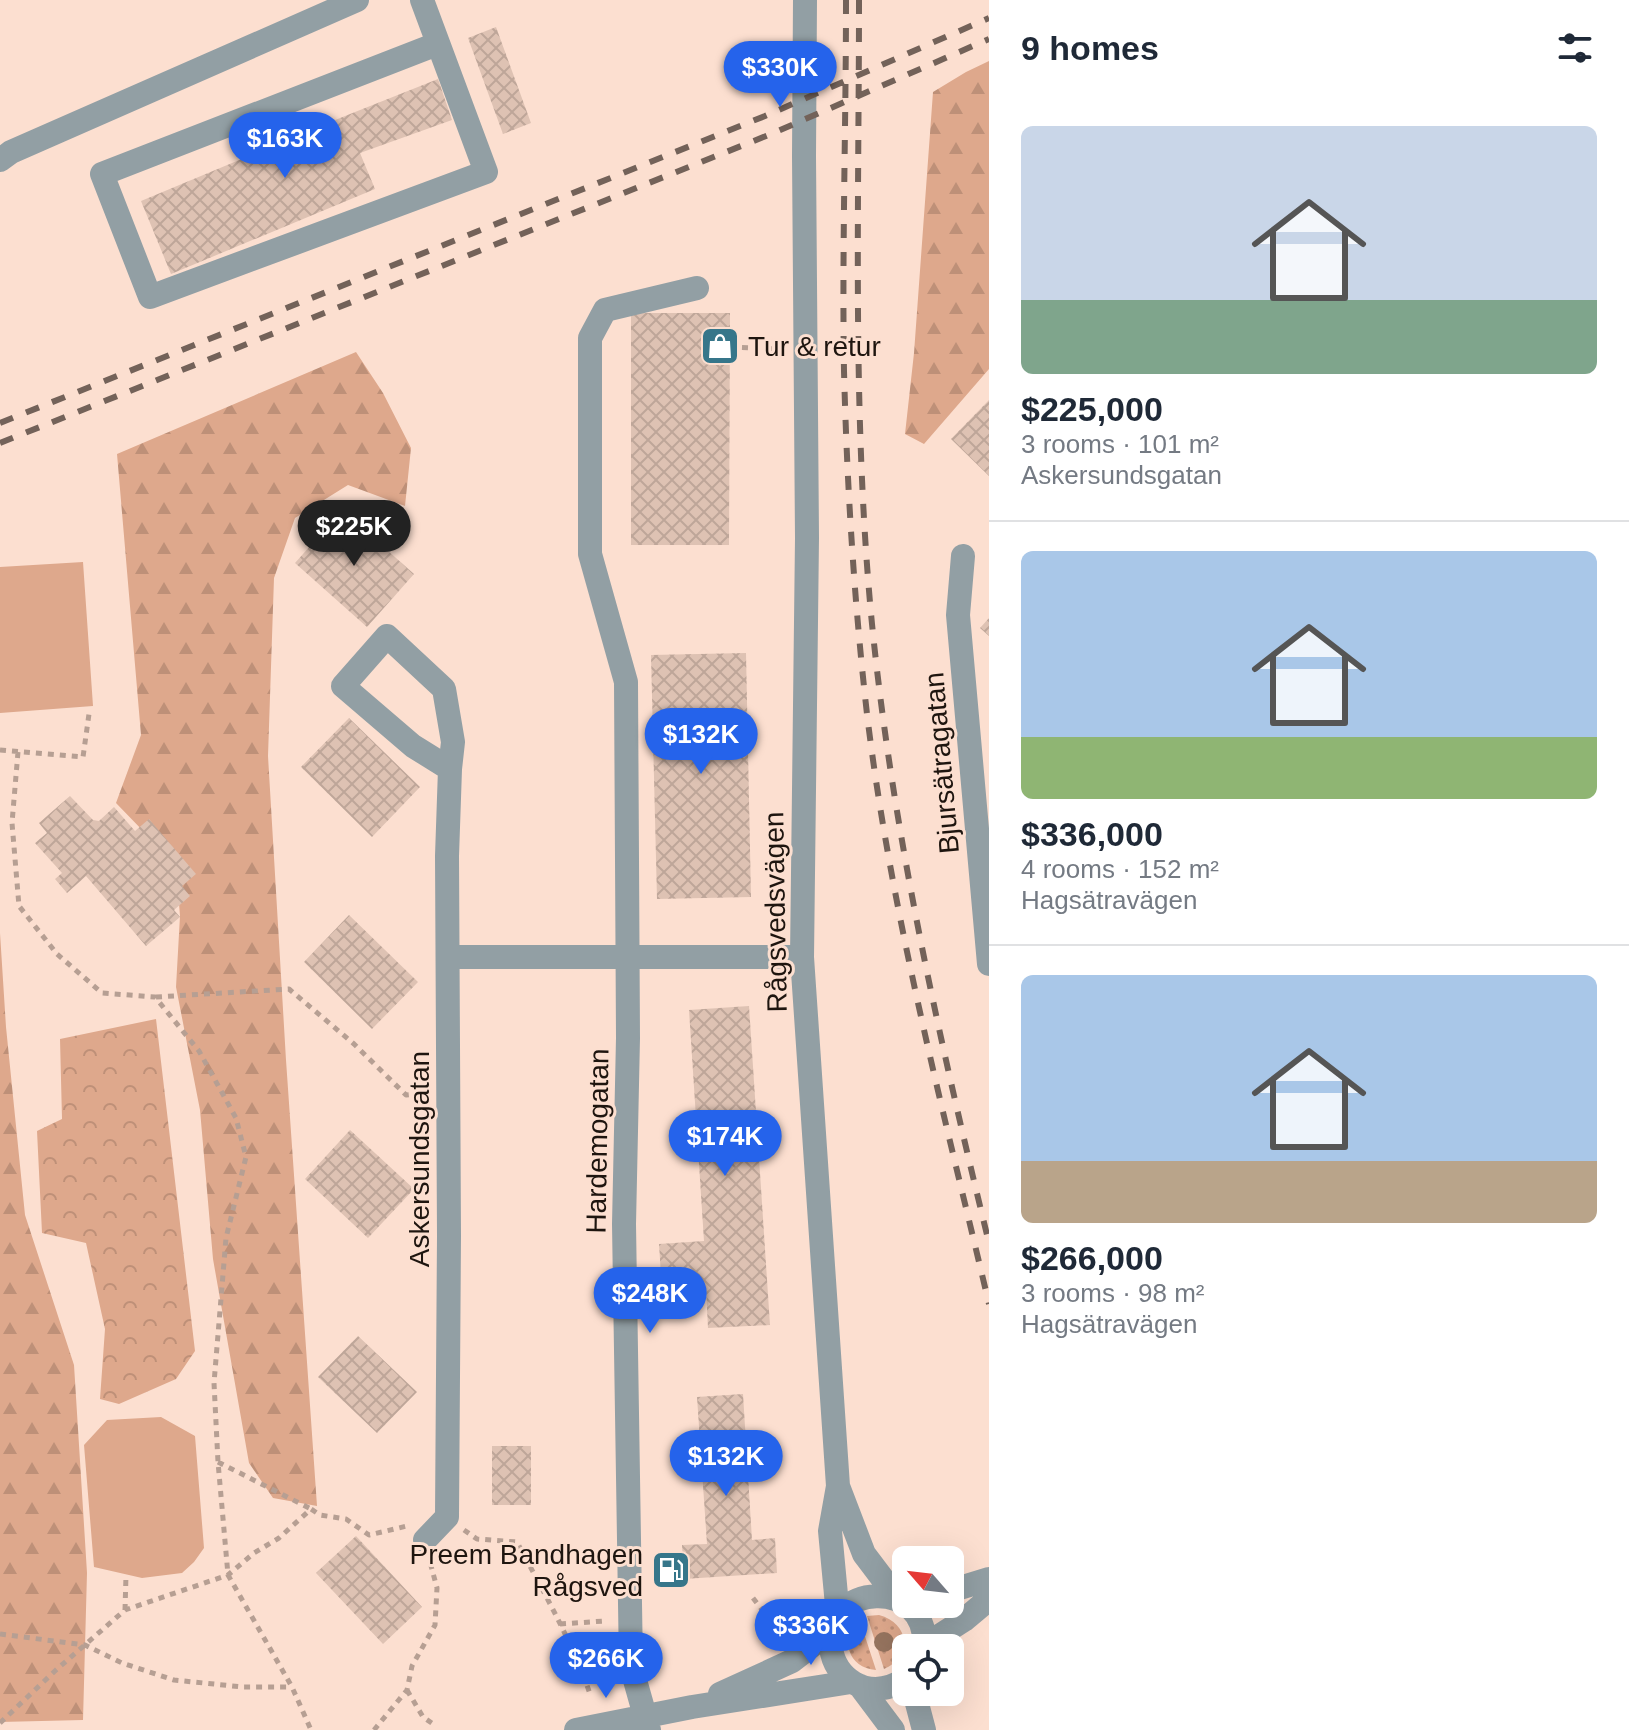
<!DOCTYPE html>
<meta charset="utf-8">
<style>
body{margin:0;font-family:Arial,sans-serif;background:#f2f2f3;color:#1f2937;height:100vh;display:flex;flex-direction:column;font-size:30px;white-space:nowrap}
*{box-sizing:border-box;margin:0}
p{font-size:26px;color:#747a83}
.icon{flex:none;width:44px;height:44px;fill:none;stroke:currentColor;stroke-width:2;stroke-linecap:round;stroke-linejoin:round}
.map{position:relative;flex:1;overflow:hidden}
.sheet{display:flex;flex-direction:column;background:#fff;width:640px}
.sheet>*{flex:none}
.needle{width:52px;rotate:298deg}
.controls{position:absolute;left:892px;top:1546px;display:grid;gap:16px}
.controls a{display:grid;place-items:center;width:72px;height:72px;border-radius:12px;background:#fff;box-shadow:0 8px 32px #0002;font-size:40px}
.price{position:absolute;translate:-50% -68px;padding:0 18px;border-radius:28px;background:#2563eb;color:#fff;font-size:26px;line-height:52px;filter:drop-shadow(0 2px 4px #0008)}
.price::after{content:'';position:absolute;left:50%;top:48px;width:24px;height:18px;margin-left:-12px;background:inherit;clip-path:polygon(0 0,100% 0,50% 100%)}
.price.active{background:#222;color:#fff}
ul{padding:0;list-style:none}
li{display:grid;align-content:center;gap:16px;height:424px;padding:0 32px}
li+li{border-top:2px solid #e0e1e3}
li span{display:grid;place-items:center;height:248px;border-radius:12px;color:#555}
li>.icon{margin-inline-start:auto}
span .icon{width:144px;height:144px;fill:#fffc;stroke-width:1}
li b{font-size:34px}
h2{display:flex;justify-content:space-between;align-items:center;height:96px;padding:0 32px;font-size:34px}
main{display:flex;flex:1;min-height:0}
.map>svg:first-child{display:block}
.grass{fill:url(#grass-dots)}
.forest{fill:url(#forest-firs)}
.park{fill:url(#park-crowns)}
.pitch{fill:#dea88c}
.building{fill:url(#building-cross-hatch)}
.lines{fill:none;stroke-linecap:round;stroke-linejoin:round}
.path{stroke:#b69f93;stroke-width:5;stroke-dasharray:6 6;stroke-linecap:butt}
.minor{stroke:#929fa4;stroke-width:24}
.rail{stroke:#736259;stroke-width:6;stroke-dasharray:14 14;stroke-linecap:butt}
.tree{fill:#96745f}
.labels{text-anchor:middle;stroke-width:6;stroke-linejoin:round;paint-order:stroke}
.poi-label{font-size:28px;fill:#1e150f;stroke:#fcdfd0;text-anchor:start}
.street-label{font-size:28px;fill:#1e150f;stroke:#fcdfd0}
</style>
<main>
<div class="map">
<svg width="989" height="1730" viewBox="0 0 989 1730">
<defs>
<pattern id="grass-dots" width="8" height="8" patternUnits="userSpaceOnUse" patternTransform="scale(2)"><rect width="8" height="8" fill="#dea88c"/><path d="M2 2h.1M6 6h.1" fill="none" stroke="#be9078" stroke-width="1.8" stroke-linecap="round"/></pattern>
<pattern id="forest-firs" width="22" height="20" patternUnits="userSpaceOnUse" patternTransform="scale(2)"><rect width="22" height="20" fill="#dea88c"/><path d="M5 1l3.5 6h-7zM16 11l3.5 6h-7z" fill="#be9078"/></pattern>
<pattern id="park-crowns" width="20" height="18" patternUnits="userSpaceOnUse" patternTransform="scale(2)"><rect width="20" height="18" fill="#dea88c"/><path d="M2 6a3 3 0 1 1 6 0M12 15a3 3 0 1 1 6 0" fill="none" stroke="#be9078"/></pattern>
<pattern id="building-cross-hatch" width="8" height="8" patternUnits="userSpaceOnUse" patternTransform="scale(2)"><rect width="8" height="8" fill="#dec2b3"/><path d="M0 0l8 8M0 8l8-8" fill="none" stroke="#bea699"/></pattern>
</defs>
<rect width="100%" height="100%" fill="#fcdfd0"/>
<path class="grass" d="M 879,1615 C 910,1623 913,1657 884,1669 L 867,1616 Z
M 860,1621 L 876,1670 C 848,1668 839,1639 860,1621 Z"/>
<path class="forest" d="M 989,61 L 989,369 L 924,444 L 905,434 L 914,353 L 933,92 L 966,72 Z
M 356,352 L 383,393 L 411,448 L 405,506 L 348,485 L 295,518 L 274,578 L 268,756 L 286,1060 L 317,1506 L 273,1498 L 249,1463 L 213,1259 L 200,1110 L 176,987 L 180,916 L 176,865 L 116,803 L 141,735 L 117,454 Z
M 0,933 L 6,1027 L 25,1215 L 74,1365 L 87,1573 L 83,1720 L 0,1722 Z"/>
<path class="park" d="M 156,1019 L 195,1351 L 176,1379 L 119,1404 L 100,1399 L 105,1329 L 86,1243 L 42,1233 L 37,1131 L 62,1119 L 60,1039 Z"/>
<path class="pitch" d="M 83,562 L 93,706 L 0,713 L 0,567 Z
M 161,1417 L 195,1436 L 204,1548 L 194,1562 L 182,1573 L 142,1578 L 94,1567 L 84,1445 L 107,1420 Z"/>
<path class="building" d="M 496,27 L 531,123 L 503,134 L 468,38 Z
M 438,79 L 452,120 L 360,153 L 375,189 L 171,274 L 141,201 L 345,116 Z
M 631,313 L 730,313 L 729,545 L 631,545 Z
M 989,400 L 989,476 L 951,439 Z
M 342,510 L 414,574 L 367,627 L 295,563 Z
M 989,618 L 989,636 L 980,628 Z
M 746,653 L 751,897 L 657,899 L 651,655 Z
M 349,718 L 420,787 L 372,837 L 301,767 Z
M 70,796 L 93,820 L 99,821 L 114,807 L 135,831 L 149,819 L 196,874 L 182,886 L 190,896 L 174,910 L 180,917 L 146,946 L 86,876 L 67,893 L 55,879 L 62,873 L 35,843 L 47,833 L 39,823 Z
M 349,915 L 418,982 L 372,1029 L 304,962 Z
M 749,1006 L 770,1325 L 708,1328 L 706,1289 L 662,1291 L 659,1244 L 704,1241 L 689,1010 Z
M 350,1130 L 414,1189 L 368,1238 L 305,1179 Z
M 358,1336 L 417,1392 L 377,1433 L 318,1377 Z
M 743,1394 L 752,1540 L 775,1538 L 777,1573 L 684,1579 L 682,1545 L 707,1544 L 697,1397 Z
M 492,1446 L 531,1446 L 531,1505 L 492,1505 Z
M 356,1536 L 422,1607 L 383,1644 L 316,1573 Z"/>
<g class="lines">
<path class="path" d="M 730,347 L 781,349
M 0,750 L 83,757 L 89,714
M 18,752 L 12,823 L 19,906 L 57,954 L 102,993 L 155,997 L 199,1051 L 236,1118 L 246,1157 L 226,1238 L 214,1383 L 218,1462 L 228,1575 L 292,1687 L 311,1730
M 156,997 L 289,989 L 354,1044 L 406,1095 L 425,1093
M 218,1462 L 311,1509
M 464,1530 L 477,1539 L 517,1542 C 543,1591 572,1641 590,1694
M 753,1598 L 783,1637
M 125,1610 L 126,1575
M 560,1624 L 605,1621
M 0,1634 L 85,1645 L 122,1663 L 174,1680 L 243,1687 L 291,1687
M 407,1690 L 423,1717 L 436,1726
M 0,1723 L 56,1670 L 125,1610 L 228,1575 L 254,1553 L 279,1538 L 311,1509 L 320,1515 L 346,1519 L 369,1535 L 407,1526
M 374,1730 L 407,1690 L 412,1666 L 435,1625 L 437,1588 L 430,1562"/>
<path class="minor" d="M 422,0 L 486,172 L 150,297 L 102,174 L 437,44
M 805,0 L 804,156 L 807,538 L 802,957 L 838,1486 L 830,1531 L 838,1616
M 0,160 L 11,152 L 357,0
M 963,556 L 958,615 L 989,964
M 448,957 L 802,957
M 838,1486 L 864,1554 L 898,1599
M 425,1540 L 447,1517 L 449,1236 L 447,856 L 450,769 L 453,742 L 444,689 L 387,636 L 343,686 L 413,746 L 450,769
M 950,1591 L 989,1579
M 925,1645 L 964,1620 L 989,1599
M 906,1679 C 890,1689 871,1693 854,1683 C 841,1675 833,1663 831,1648 C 822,1582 930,1576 924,1648
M 860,1686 L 893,1730
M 914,1692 L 924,1730
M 720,1694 L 792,1661 L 832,1630
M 576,1730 L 692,1707 L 851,1682
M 649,1730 L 631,1666 L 624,1224 L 628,1038 L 626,682 L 590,554 L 590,338 L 605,310 L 697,288"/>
<path class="rail" d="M 846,0 C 846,124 842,247 844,371 C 847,485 854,600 867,714 C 891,914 943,1109 989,1304
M 859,0 C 859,208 852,417 872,624 C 893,834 939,1038 989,1243
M 0,423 L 765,116 L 989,18
M 0,443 L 771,134 L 989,39"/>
</g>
<circle class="tree" cx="884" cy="1642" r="10"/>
<defs>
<symbol id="shop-square" viewBox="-11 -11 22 22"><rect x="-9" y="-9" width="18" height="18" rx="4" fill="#36768a" stroke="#fcdfd0"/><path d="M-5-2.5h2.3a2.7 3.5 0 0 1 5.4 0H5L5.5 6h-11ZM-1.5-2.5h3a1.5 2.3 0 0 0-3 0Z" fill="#fff"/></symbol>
<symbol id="fuel-square" viewBox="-11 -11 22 22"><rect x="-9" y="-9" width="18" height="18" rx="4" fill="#36768a" stroke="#fcdfd0"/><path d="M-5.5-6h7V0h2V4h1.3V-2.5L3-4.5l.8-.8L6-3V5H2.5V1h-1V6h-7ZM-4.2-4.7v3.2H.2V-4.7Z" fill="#fff"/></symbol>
</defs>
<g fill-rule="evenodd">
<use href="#shop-square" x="698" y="324" width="44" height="44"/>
<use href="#fuel-square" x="649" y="1548" width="44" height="44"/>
</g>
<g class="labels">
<g class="poi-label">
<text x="748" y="356">Tur &amp; retur</text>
<text x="643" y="1564" text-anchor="end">Preem Bandhagen<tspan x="643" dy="32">Rågsved</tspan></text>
</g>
<g class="street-label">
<text transform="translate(941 763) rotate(-95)" y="10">Bjursätragatan</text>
<text transform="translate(775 912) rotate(-91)" y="10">Rågsvedsvägen</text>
<text transform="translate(597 1141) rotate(-89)" y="10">Hardemogatan</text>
<text transform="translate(419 1159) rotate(-90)" y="10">Askersundsgatan</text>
</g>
</g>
</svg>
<div class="controls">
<a><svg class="needle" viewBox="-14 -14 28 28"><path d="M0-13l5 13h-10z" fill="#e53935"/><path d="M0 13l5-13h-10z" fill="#747a83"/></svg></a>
<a><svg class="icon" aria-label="locate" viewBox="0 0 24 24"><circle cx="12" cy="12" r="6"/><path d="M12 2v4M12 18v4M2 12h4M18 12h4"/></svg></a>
</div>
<b class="price" style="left:780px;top:109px">$330K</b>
<b class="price" style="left:285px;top:180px">$163K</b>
<b class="price active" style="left:354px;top:568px">$225K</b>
<b class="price" style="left:701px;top:776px">$132K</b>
<b class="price" style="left:725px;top:1178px">$174K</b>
<b class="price" style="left:650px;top:1335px">$248K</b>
<b class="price" style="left:726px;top:1498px">$132K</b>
<b class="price" style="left:811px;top:1667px">$336K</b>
<b class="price" style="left:606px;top:1700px">$266K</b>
</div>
<section class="sheet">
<h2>9 homes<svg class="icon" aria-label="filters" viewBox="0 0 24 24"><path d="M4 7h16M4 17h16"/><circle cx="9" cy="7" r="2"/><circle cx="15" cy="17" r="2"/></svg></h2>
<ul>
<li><span style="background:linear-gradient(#c9d6e8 70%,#7fa58c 0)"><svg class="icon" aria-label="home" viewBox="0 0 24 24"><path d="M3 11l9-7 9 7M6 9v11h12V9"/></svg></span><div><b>$225,000</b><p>3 rooms · 101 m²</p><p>Askersundsgatan</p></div></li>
<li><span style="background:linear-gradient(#a9c7e8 75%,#8fb573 0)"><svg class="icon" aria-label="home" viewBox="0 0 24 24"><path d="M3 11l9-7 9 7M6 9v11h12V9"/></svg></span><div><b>$336,000</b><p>4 rooms · 152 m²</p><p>Hagsätravägen</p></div></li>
<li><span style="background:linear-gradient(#a9c7e8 75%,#b9a48a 0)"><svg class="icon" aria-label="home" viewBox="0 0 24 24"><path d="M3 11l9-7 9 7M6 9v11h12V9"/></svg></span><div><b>$266,000</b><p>3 rooms · 98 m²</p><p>Hagsätravägen</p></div></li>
</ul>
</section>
</main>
